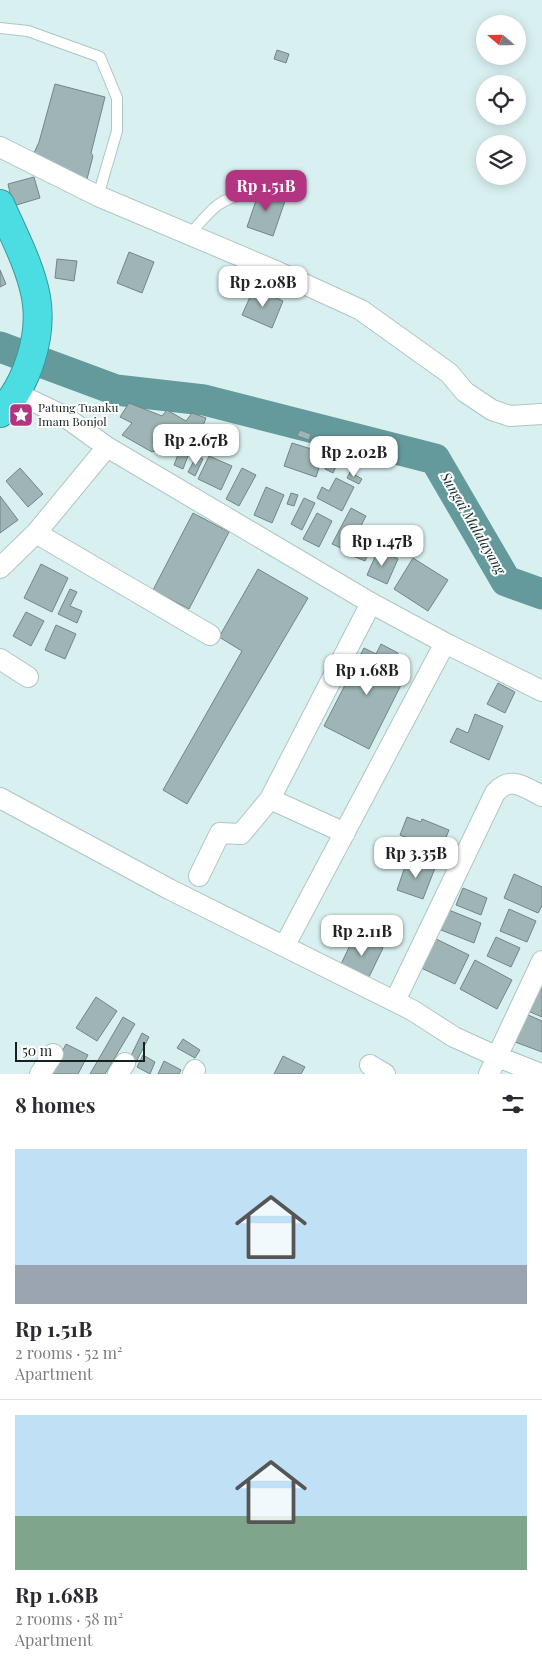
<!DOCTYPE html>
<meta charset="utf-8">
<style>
body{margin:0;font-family:"Playfair Display",serif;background:#f2f2f3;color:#2b2b33;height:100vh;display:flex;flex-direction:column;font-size:19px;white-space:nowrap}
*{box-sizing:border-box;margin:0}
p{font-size:16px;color:#7c7c81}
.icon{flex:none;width:28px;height:28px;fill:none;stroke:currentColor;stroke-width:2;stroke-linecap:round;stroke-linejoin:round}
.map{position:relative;height:1074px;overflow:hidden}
.panel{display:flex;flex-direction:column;background:#fff;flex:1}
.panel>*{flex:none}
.needle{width:32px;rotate:290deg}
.fabs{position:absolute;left:476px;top:15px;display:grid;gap:10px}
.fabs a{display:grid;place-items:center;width:50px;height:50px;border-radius:50%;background:#fff;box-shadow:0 2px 12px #0003;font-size:25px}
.scale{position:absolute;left:15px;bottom:12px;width:130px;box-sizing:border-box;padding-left:5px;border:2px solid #171f1f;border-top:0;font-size:14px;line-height:18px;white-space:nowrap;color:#171f1f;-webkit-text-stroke:4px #fff;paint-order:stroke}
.price{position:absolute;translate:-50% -42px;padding:0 11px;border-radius:10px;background:#fff;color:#222;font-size:16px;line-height:32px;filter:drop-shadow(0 1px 2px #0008)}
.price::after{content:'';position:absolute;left:50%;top:30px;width:15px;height:11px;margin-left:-8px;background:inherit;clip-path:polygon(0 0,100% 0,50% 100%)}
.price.current{background:#b33481;color:#fff}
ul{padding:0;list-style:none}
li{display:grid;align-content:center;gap:10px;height:265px;padding:0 15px}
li+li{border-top:1px solid #e1e1e2}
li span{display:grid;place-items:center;height:155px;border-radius:0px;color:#555}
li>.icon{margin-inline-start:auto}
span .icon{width:90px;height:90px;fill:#fffc;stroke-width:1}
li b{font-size:21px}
h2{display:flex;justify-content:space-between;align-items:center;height:60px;padding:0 15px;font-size:21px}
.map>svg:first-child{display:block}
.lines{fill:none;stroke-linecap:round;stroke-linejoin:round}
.river{stroke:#649a9c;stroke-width:31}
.building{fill:#9eb4b5;stroke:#718686}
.lane-casing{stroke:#afc5c5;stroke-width:12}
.street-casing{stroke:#afc5c5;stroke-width:22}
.highway-casing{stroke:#399a9e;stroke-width:30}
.lane{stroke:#fff;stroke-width:10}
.street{stroke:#fff;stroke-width:20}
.highway{stroke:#4cdde2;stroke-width:28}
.labels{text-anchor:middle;stroke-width:4;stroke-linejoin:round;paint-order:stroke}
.poi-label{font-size:12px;fill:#171f1f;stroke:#fff;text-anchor:start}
.water-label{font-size:14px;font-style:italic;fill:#122f30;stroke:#fff}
</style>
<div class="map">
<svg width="542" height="1074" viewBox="0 0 542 1074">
<rect width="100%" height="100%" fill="#d9f0f1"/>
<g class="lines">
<path class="river" d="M 0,347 L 116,390 L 204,400 L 435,459 L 506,581 L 542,594"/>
</g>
<path class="building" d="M 277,50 L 289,54 L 286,63 L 274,59 Z
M 55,84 L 105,97 L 91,153 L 93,156 L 86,183 L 34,153 L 39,142 Z
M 34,177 L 40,198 L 13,206 L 8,184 Z
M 260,189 L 286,198 L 273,236 L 247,227 Z
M 129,252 L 154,262 L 142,293 L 117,283 Z
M 57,259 L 77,261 L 74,281 L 55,278 Z
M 0,270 L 6,284 L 0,287 Z
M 254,288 L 283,301 L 272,328 L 242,315 Z
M 129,403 L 162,416 L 167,410 L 186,421 L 192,413 L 206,418 L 199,436 L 152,452 L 122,435 L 132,423 L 120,417 Z
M 300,430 L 311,434 L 309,440 L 297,436 Z
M 200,443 L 208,447 L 205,453 L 197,449 Z
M 292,443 L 324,453 L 316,477 L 284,466 Z
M 179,452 L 188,456 L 183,469 L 174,465 Z
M 332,454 L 340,458 L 333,473 L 325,469 Z
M 197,455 L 203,459 L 195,476 L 188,472 Z
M 209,456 L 232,466 L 221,490 L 198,479 Z
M 20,468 L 43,494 L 28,507 L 6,481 Z
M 242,468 L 256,475 L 239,506 L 226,499 Z
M 350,472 L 362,479 L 359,484 L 347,478 Z
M 336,478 L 354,487 L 342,511 L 317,498 L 322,487 L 329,491 Z
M 266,487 L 284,495 L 272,523 L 254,515 Z
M 291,493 L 298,495 L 294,506 L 287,504 Z
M 0,496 L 18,520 L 0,533 Z
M 304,498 L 315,503 L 302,530 L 291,524 Z
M 351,508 L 366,516 L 348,551 L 332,544 Z
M 193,513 L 229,532 L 189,609 L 153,590 Z
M 317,513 L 332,521 L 319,547 L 303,539 Z
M 358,545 L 370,550 L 365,561 L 353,556 Z
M 378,550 L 398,559 L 387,584 L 367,575 Z
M 413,558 L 448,580 L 428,611 L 394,589 Z
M 41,564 L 68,578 L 52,612 L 24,598 Z
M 258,569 L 308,598 L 187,804 L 163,790 L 242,651 L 219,637 Z
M 70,589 L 77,592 L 70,606 L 82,611 L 77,623 L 58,614 Z
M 26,612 L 44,621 L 31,646 L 13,636 Z
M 56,625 L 76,634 L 65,659 L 45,650 Z
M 381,644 L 398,653 L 393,663 L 408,671 L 369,749 L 324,726 L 364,648 L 376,654 Z
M 498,683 L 515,692 L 505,713 L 487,704 Z
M 475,714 L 503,726 L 489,760 L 450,742 L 457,728 L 468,733 Z
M 407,817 L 421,822 L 422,819 L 449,830 L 436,862 L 409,851 L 414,840 L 400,835 Z
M 408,858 L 435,868 L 423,899 L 397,890 Z
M 514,874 L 542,887 L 542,906 L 538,913 L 504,898 Z
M 463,888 L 487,898 L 481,915 L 456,905 Z
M 509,909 L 536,921 L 527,942 L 500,931 Z
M 449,910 L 481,923 L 474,943 L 441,930 Z
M 355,935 L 383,948 L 368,979 L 340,966 Z
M 430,936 L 469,955 L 455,984 L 415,965 Z
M 496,937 L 520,948 L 511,967 L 487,956 Z
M 475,960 L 512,980 L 497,1009 L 460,989 Z
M 542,979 L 542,1017 L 528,1011 Z
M 96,997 L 117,1011 L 97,1041 L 76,1028 Z
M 526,1014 L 542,1021 L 542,1052 L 515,1042 Z
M 123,1017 L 135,1024 L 105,1074 L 90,1074 Z
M 142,1033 L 149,1037 L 132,1070 L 126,1066 Z
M 183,1039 L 200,1050 L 195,1058 L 177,1048 Z
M 66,1044 L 88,1055 L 78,1074 L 51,1074 Z
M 143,1055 L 155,1062 L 150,1074 L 137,1067 Z
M 283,1056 L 305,1067 L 301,1074 L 274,1074 Z
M 164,1061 L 181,1070 L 179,1074 L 158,1074 Z"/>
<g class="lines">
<defs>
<path id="lane" d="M 0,28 L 28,31 L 100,57 L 117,98 L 117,131 L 98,196
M 190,234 C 210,212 216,199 247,194"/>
<path id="street" d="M 0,147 L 98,196 L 278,272 L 361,310 L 449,373 L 465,392 L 492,410 L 510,416 L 542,414
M 16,393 L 64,416 L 107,447 L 371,603 L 445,643 L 542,691
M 36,533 L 210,635
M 0,568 L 36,533 L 107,447
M 0,659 L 28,677
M 0,798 L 169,889 L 412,1010 L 454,1037 L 498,1057 L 541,1074
M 270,799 L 345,833
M 199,876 L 220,833 L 241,834 L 270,799 L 371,603
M 285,945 L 445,643
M 395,1001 L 495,793 C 510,775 524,787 542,796
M 370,1065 L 385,1074
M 40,1074 L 53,1054
M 118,1074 L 125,1063
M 193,1074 L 195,1070
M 489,1074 L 542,961"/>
<path id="highway" d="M 0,204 C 13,234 30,265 36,297 C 43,336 27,385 0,413"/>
</defs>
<use href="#lane" class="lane-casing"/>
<use href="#street" class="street-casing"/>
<use href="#highway" class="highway-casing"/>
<use href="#lane" class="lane"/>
<use href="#street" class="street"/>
<use href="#highway" class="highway"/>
</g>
<defs>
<symbol id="sight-square" viewBox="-11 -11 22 22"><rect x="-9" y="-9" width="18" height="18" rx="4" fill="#b33481" stroke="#fff"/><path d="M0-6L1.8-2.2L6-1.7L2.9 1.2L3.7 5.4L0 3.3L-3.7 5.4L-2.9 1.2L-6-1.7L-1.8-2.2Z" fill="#fff"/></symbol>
</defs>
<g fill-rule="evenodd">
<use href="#sight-square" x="7" y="401" width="28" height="28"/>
</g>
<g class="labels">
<g class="poi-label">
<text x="38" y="412">Patung Tuanku<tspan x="38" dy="14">Imam Bonjol</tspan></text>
</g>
<g class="water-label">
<text transform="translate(473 523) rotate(60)" y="5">Sungai Malalayang</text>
</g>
</g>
</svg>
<div class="fabs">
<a><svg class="needle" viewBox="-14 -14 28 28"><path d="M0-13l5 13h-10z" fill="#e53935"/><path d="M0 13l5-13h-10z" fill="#7c7c81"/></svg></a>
<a><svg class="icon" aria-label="locate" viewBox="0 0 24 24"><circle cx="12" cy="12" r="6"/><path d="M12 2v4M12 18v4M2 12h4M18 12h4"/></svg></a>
<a><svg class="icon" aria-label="layers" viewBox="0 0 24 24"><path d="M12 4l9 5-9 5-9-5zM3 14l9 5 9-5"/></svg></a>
</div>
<div class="scale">50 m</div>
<b class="price current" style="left:266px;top:212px">Rp 1.51B</b>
<b class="price" style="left:263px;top:308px">Rp 2.08B</b>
<b class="price" style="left:196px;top:466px">Rp 2.67B</b>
<b class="price" style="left:354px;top:478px">Rp 2.02B</b>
<b class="price" style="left:382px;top:567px">Rp 1.47B</b>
<b class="price" style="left:367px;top:696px">Rp 1.68B</b>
<b class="price" style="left:416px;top:879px">Rp 3.35B</b>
<b class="price" style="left:362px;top:957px">Rp 2.11B</b>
</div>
<section class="panel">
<h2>8 homes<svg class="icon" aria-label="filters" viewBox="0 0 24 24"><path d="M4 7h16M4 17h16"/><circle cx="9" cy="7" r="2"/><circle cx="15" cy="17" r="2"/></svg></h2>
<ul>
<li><span style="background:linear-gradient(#bfe0f5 75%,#9aa5b1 0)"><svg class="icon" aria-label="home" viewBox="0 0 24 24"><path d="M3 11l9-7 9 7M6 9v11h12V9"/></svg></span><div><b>Rp 1.51B</b><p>2 rooms · 52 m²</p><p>Apartment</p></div></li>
<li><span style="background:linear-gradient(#bfe0f5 65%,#7fa58c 0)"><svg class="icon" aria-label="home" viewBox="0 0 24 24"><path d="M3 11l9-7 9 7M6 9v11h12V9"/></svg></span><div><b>Rp 1.68B</b><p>2 rooms · 58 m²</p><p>Apartment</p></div></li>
</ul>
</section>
